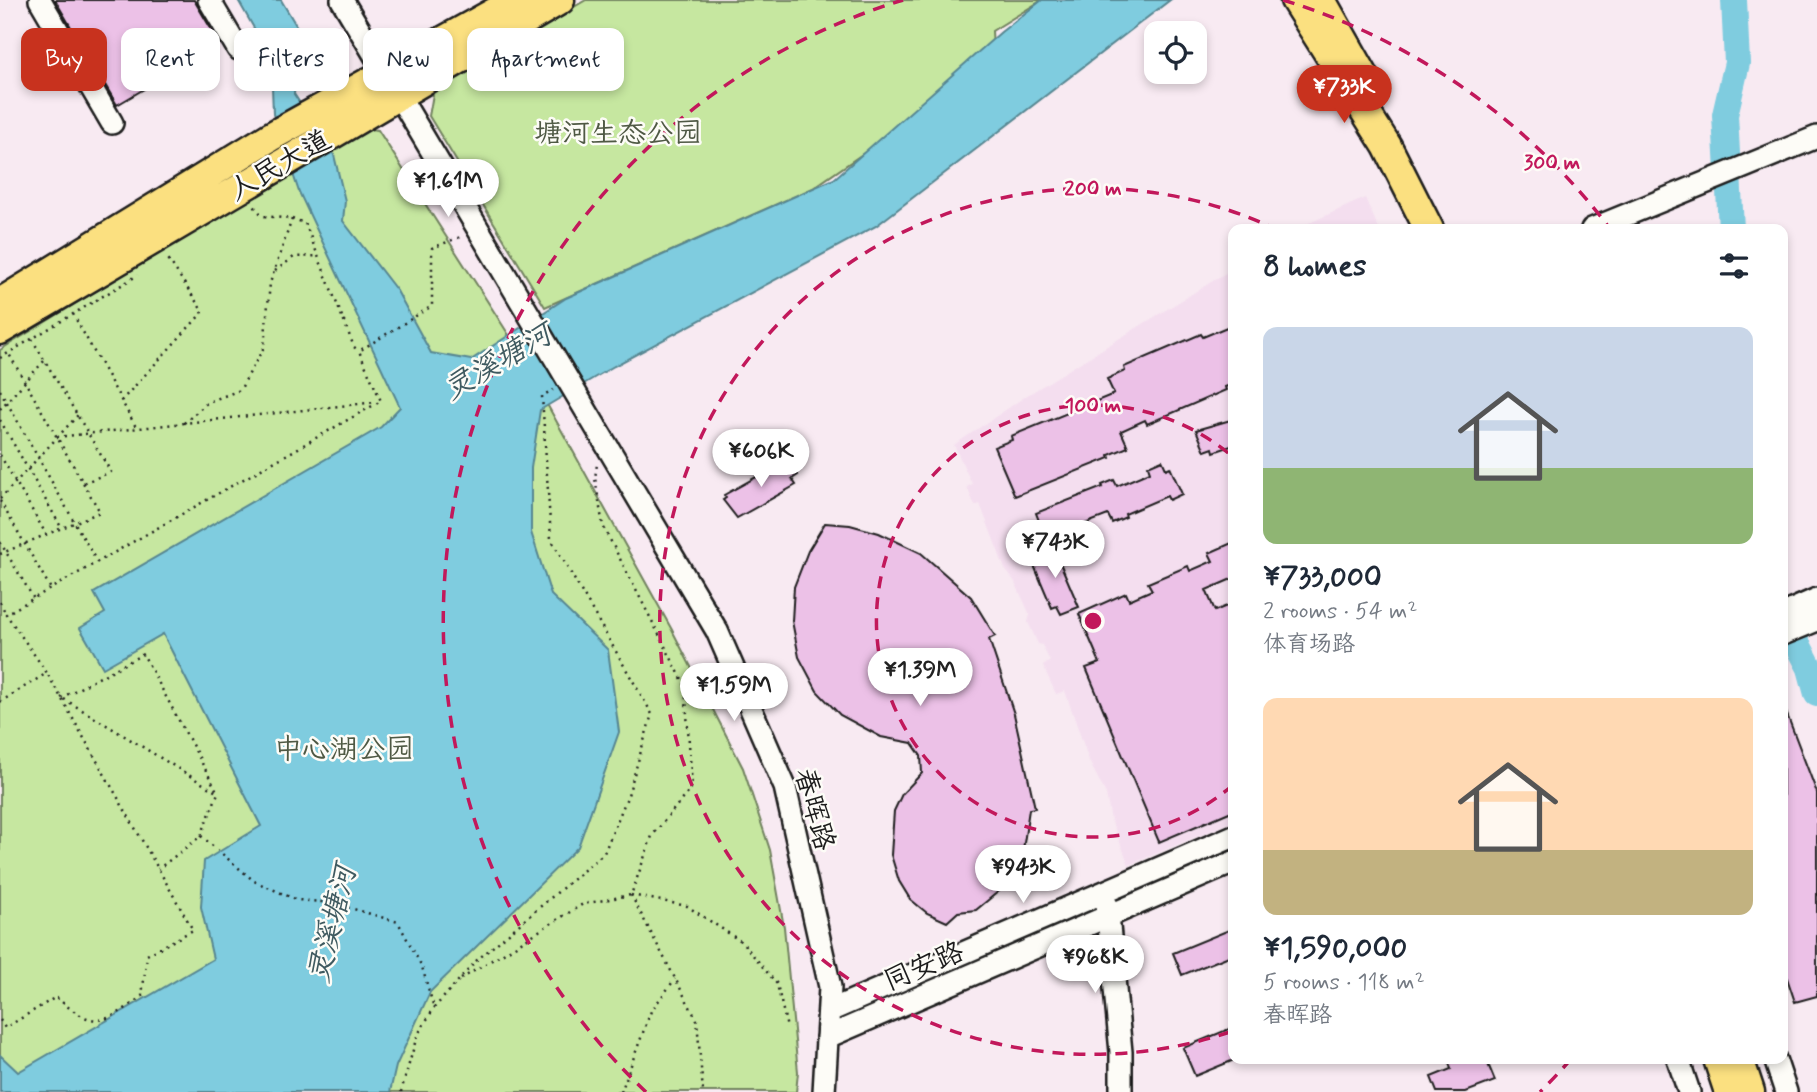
<!DOCTYPE html>
<meta charset="utf-8">
<style>
body{margin:0;font-family:Mynerve,"LXGW WenKai TC",sans-serif;background:#f6f6f7;color:#1f2937;height:100vh;display:flex;flex-direction:column;font-size:26px;white-space:nowrap}
*{box-sizing:border-box;margin:0}
p{font-size:23px;color:#747a83}
.icon{flex:none;width:38px;height:38px;fill:none;stroke:currentColor;stroke-width:2;stroke-linecap:round;stroke-linejoin:round}
.map{position:relative;flex:1;overflow:hidden}
.panel{position:absolute;left:1228px;top:224px;width:560px;height:840px;display:flex;flex-direction:column;background:#fff;border-radius:14px;box-shadow:0 4px 10px #0003}
.panel>*{flex:none}
.guide{position:absolute;left:21px;top:28px;width:665px;height:63px;display:flex;gap:14px}
.buttons{position:absolute;left:1144px;top:21px;display:grid;gap:14px}
.buttons a{display:grid;place-items:center;width:63px;height:63px;border-radius:14px;background:#fff;box-shadow:0 4px 10px #0003;font-size:35px}
.price{position:absolute;translate:-50% -60px;padding:0 16px;border-radius:24px;background:#fff;color:#222;font-size:23px;line-height:46px;filter:drop-shadow(0 2px 4px #0008)}
.price::after{content:'';position:absolute;left:50%;top:42px;width:21px;height:16px;margin-left:-10px;background:inherit;clip-path:polygon(0 0,100% 0,50% 100%)}
.price.selected{background:#c8321e;color:#fff}
ul{padding:0;list-style:none}
li{display:grid;align-content:center;gap:14px;height:371px;padding:0 35px}
li span{display:grid;place-items:center;height:217px;border-radius:14px;color:#555}
li>.icon{margin-inline-start:auto}
span .icon{width:126px;height:126px;fill:#fffc;stroke-width:1}
li b{font-size:30px}
h2{display:flex;justify-content:space-between;align-items:center;height:84px;padding:0 35px;font-size:30px}
.chip{padding:0 24px;border-radius:14px;background:#fff;box-shadow:0 4px 10px #0003;font-size:24px;line-height:63px}
.chip.selected{background:#c8321e;color:#fff}
.map>svg:first-child{display:block}
.built{fill:#f4deef}
.green{fill:#c6e7a0;stroke:#71825e;stroke-width:2}
.water{fill:#7fccdf;stroke:#578691;stroke-width:2}
.lines{fill:none;stroke-linecap:round;stroke-linejoin:round}
.river{stroke:#7fccdf;stroke-width:26}
.building{fill:#ecc1e7;stroke:#1c1c1c;stroke-width:2}
.minor-casing{stroke:#1c1c1c;stroke-width:26}
.major-casing{stroke:#1c1c1c;stroke-width:33}
.path{stroke:#1c1c1c;stroke-width:2.5;stroke-dasharray:2 5;stroke-linecap:butt}
.minor{stroke:#fdfcf7;stroke-width:21}
.major{stroke:#fbe080;stroke-width:28}
.ring{fill:none;stroke:#c2185b;stroke-width:3.5;stroke-dasharray:12 9}
.labels{text-anchor:middle;stroke-width:5;stroke-linejoin:round;paint-order:stroke}
.park-label{font-size:28px;fill:#4f5944;stroke:#fdfcf7}
.street-label{font-size:28px;fill:#1c1c1c;stroke:#fdfcf7}
.water-label{font-size:30px;font-style:italic;fill:#3f5a60;stroke:#fdfcf7}
.centre{fill:#c2185b;stroke:#fdfcf7;stroke-width:3.5}
.ring-label{font-size:21px;text-anchor:middle;font-weight:bold;fill:#c2185b;stroke:#fdfcf7;stroke-width:5;stroke-linejoin:round;paint-order:stroke}
</style>
<div class="map">
<svg width="1817" height="1092" viewBox="0 0 1817 1092">
<rect width="100%" height="100%" fill="#f8eaf2"/>
<filter id="ink" filterUnits="userSpaceOnUse"><feTurbulence type="fractalNoise" baseFrequency=".0143" numOctaves="2"/><feDisplacementMap in="SourceGraphic" scale="14" xChannelSelector="R" yChannelSelector="G"/><feConvolveMatrix kernelMatrix="1 2 1 2 8 2 1 2 1" color-interpolation-filters="sRGB"/></filter>
<g filter="url(#ink)">
<path class="built" d="M 1365,198 L 1379,229 L 1298,229 L 1305,225 Z
M 1234,268 L 1234,821 L 1129,865 L 1111,820 L 1106,794 L 1090,763 L 1065,691 L 1056,694 L 1043,666 L 1050,661 L 1042,645 L 1038,644 L 1028,622 L 1030,615 L 1015,582 L 1005,569 L 980,504 L 975,506 L 967,487 L 972,484 L 954,445 L 1026,396 Z"/>
<path class="green" d="M 586,0 L 1042,0 L 992,31 L 994,63 L 813,188 L 545,307 L 429,116 L 434,89 Z
M 361,128 L 378,130 L 507,332 L 672,630 L 743,768 L 770,850 L 784,927 L 798,1072 L 796,1092 L 0,1092 L 0,350 Z"/>
<path class="water" d="M 238,0 L 281,0 L 300,32 L 294,94 L 334,155 L 345,201 L 343,221 L 397,291 L 431,353 L 471,360 L 566,298 L 834,179 L 1001,32 L 1042,0 L 1170,0 L 876,226 L 614,366 L 540,410 L 531,468 L 531,532 L 551,595 L 608,650 L 619,732 L 578,847 L 430,992 L 396,1066 L 390,1092 L 0,1092 L 0,1055 L 18,1072 L 213,959 L 201,907 L 204,861 L 261,826 L 163,634 L 103,668 L 80,628 L 105,613 L 94,593 L 381,427 L 400,407 L 299,192 L 273,114 L 271,58 Z"/>
<g class="lines">
<path class="river" d="M 1731,229 L 1725,115 L 1737,63 L 1734,0
M 1783,615 L 1810,668 L 1817,694"/>
</g>
<path class="building" d="M 55,0 L 194,0 L 220,44 L 117,105 Z
M 1234,324 L 1234,384 L 1225,387 L 1226,390 L 1147,424 L 1145,420 L 1121,431 L 1128,447 L 1109,455 L 1110,458 L 1015,496 L 994,447 L 1012,440 L 1011,436 L 1114,394 L 1107,379 L 1125,371 L 1124,367 L 1201,334 L 1203,337 Z
M 1234,419 L 1234,445 L 1214,452 L 1213,448 L 1205,451 L 1196,430 Z
M 1162,460 L 1166,469 L 1170,467 L 1182,494 L 1169,500 L 1167,496 L 1125,514 L 1126,517 L 1112,523 L 1108,515 L 1046,539 L 1036,513 L 1103,487 L 1102,485 L 1114,480 L 1117,486 L 1150,472 L 1148,466 Z
M 785,461 L 787,465 L 791,463 L 798,475 L 792,479 L 796,485 L 737,518 L 723,500 L 726,498 L 724,495 Z
M 825,523 L 850,525 L 879,533 L 921,553 L 971,597 L 995,636 L 989,639 L 1014,714 L 1035,808 L 1029,809 L 1023,850 L 1010,882 L 976,910 L 958,912 L 947,922 L 927,913 L 910,899 L 899,881 L 891,855 L 894,811 L 902,794 L 922,773 L 921,756 L 912,743 L 881,737 L 840,715 L 817,691 L 799,657 L 792,621 L 794,587 L 808,551 Z
M 1051,542 L 1079,607 L 1061,614 L 1057,606 L 1052,608 L 1033,563 L 1041,560 L 1036,549 Z
M 1234,542 L 1234,578 L 1206,590 L 1215,611 L 1234,603 L 1234,810 L 1159,842 L 1086,668 L 1100,663 L 1079,614 L 1126,593 L 1129,600 L 1152,590 L 1148,583 L 1188,566 L 1190,571 L 1213,561 L 1209,553 Z
M 1783,704 L 1817,793 L 1817,996 L 1795,1002 L 1783,966 Z
M 1234,928 L 1234,954 L 1182,975 L 1173,953 Z
M 1234,1027 L 1234,1060 L 1195,1076 L 1183,1048 Z
M 1460,1059 L 1486,1059 L 1495,1081 L 1466,1092 L 1437,1092 L 1431,1077 L 1451,1069 L 1449,1063 Z"/>
<g class="lines">
<defs>
<path id="minor" d="M 40,0 L 112,123
M 209,0 L 238,49
M 342,0 L 717,631 L 785,787 L 830,987 L 824,1092
M 1592,229 L 1817,137
M 1783,614 L 1817,599
M 1783,634 L 1817,620
M 1107,905 L 1121,1052 L 1121,1092
M 829,1011 L 1234,836
M 827,1037 L 1234,862
M 1678,1059 L 1689,1092
M 1775,1059 L 1786,1092"/>
<path id="major" d="M 1295,0 L 1387,146 L 1429,229
M 1321,0 L 1364,76
M 0,303 L 270,137 L 517,0
M 0,330 L 560,0
M 1718,1059 L 1729,1092
M 1739,1059 L 1750,1092"/>
</defs>
<use href="#minor" class="minor-casing"/>
<use href="#major" class="major-casing"/>
<path class="path" d="M 292,219 L 305,223 L 354,347 L 359,351
M 275,271 L 294,257 L 318,256
M 73,314 L 136,427
M 32,339 L 111,472 L 83,483
M 0,358 L 138,275
M 0,390 L 98,564
M 121,401 L 203,312 L 167,257
M 0,409 L 45,360
M 0,420 L 61,527
M 184,423 L 208,402 L 240,390 L 264,347 L 270,283 L 292,219 L 263,216 L 254,206
M 57,437 L 377,402
M 0,455 L 46,534
M 0,499 L 78,415
M 0,501 L 51,589
M 0,542 L 34,599
M 0,554 L 100,512 L 9,354
M 0,602 L 6,614
M 61,698 L 143,654 L 217,791
M 64,699 L 218,793 L 201,836 L 158,869
M 0,702 L 47,673 L 6,614 L 381,401 L 359,351 L 432,306 L 432,248 L 463,236
M 201,836 L 254,881 L 297,900 L 333,903 L 398,922 L 422,967 L 434,1008
M 631,895 L 687,906 L 742,942 L 777,984 L 787,1028
M 631,895 L 697,1020 L 703,1092
M 461,979 L 583,904 L 631,895 L 652,836 L 692,787 L 685,685 L 603,526 L 595,478 L 597,464
M 0,1020 L 5,1028 L 56,997 C 93,1029 104,1026 142,996 L 147,955 L 193,930 L 47,673
M 401,1092 L 417,1036 L 434,1008 L 477,960 L 604,853 L 628,795 L 652,714 L 551,539 L 542,396 L 553,390
M 621,1092 L 651,1011 L 675,979"/>
<use href="#minor" class="minor"/>
<use href="#major" class="major"/>
</g>
</g>
<g class="ring">
<path d="M1233 785A216 216 0 1 1 1233 457"/>
<path d="M1230 1032A433 433 0 1 1 1276 229"/>
<path d="M1571 1059A649 649 0 0 1 1540 1092M646 1092A649 649 0 0 1 903 0M1283 0A649 649 0 0 1 1608 226"/>
</g>
<g class="labels">
<g class="park-label">
<text x="618" y="142">塘河生态公园</text>
<text x="344" y="758">中心湖公园</text>
</g>
<g class="street-label">
<text transform="translate(279 164) rotate(-30)" y="10">人民大道</text>
<text transform="translate(816 809) rotate(75)" y="10">春晖路</text>
<text transform="translate(923 965) rotate(-23)" y="10">同安路</text>
</g>
<g class="water-label">
<text transform="translate(497 361) rotate(-30)" y="10">灵溪塘河</text>
<text transform="translate(331 924) rotate(-76)" y="10">灵溪塘河</text>
</g>
</g>
<circle cx="1093" cy="621" r="10" class="centre"/>
<g class="ring-label">
<text x="1552" y="169">300 m</text>
<text x="1093" y="195">200 m</text>
<text x="1093" y="412">100 m</text>
</g>
</svg>
<div class="buttons">
<a><svg class="icon" aria-label="locate" viewBox="0 0 24 24"><circle cx="12" cy="12" r="6"/><path d="M12 2v4M12 18v4M2 12h4M18 12h4"/></svg></a>
</div>
<b class="price selected" style="left:1344px;top:125px">¥733K</b>
<b class="price" style="left:448px;top:219px">¥1.61M</b>
<b class="price" style="left:761px;top:489px">¥606K</b>
<b class="price" style="left:1055px;top:580px">¥743K</b>
<b class="price" style="left:920px;top:708px">¥1.39M</b>
<b class="price" style="left:734px;top:723px">¥1.59M</b>
<b class="price" style="left:1023px;top:905px">¥943K</b>
<b class="price" style="left:1095px;top:995px">¥968K</b>
<div class="guide">
<a class="chip selected">Buy</a>
<a class="chip">Rent</a>
<a class="chip">Filters</a>
<a class="chip">New</a>
<a class="chip">Apartment</a>
</div>
<section class="panel">
<h2>8 homes<svg class="icon" aria-label="filters" viewBox="0 0 24 24"><path d="M4 7h16M4 17h16"/><circle cx="9" cy="7" r="2"/><circle cx="15" cy="17" r="2"/></svg></h2>
<ul>
<li><span style="background:linear-gradient(#c9d6e8 65%,#8fb573 0)"><svg class="icon" aria-label="home" viewBox="0 0 24 24"><path d="M3 11l9-7 9 7M6 9v11h12V9"/></svg></span><div><b>¥733,000</b><p>2 rooms · 54 m²</p><p>体育场路</p></div></li>
<li><span style="background:linear-gradient(#ffd9b3 70%,#c2b280 0)"><svg class="icon" aria-label="home" viewBox="0 0 24 24"><path d="M3 11l9-7 9 7M6 9v11h12V9"/></svg></span><div><b>¥1,590,000</b><p>5 rooms · 118 m²</p><p>春晖路</p></div></li>
</ul>
</section>
</div>
